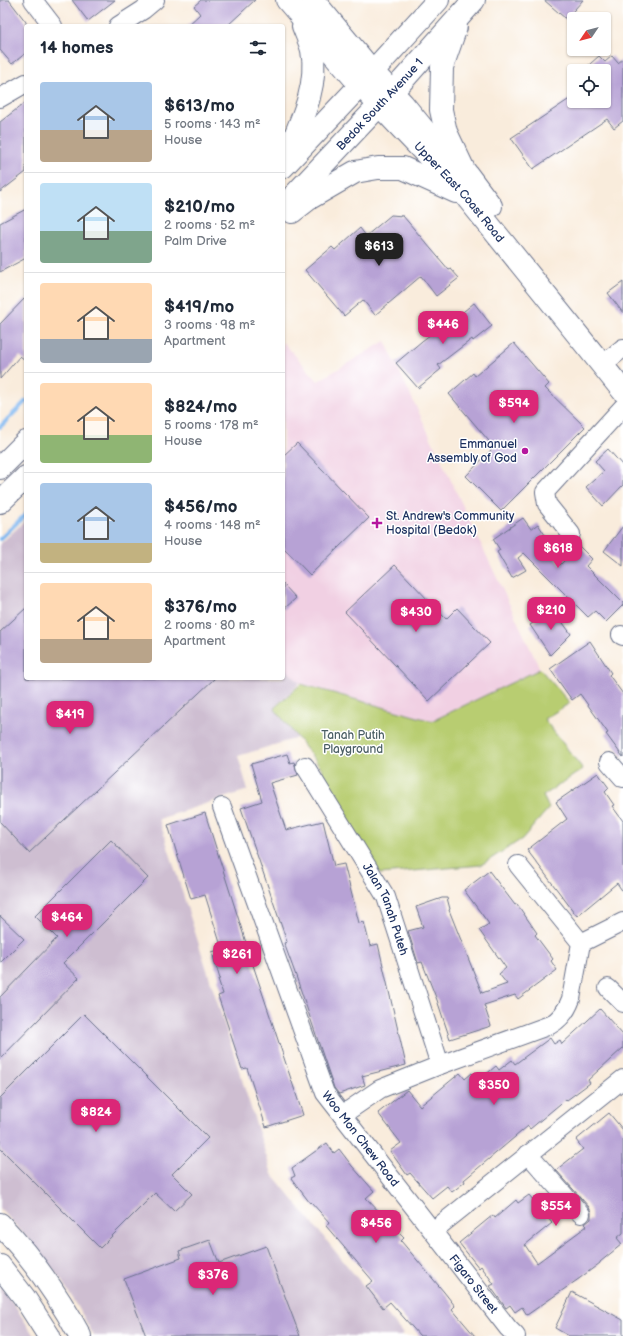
<!DOCTYPE html>
<meta charset="utf-8">
<style>
body{margin:0;font-family:"Balsamiq Sans",sans-serif;background:#f2f2f3;color:#1f2937;height:100vh;display:flex;flex-direction:column;font-size:15px;white-space:nowrap}
*{box-sizing:border-box;margin:0}
p{font-size:13px;color:#747a83}
.icon{flex:none;width:22px;height:22px;fill:none;stroke:currentColor;stroke-width:2;stroke-linecap:round;stroke-linejoin:round}
.map{position:relative;flex:1;overflow:hidden}
.details{position:absolute;left:24px;top:24px;width:261px;height:656px;display:flex;flex-direction:column;background:#fff;border-radius:4px;box-shadow:0 1px 3px #0004}
.details>*{flex:none}
.needle{width:26px;rotate:235deg}
.tools{position:absolute;left:567px;top:12px;display:grid;gap:8px}
.tools a{display:grid;place-items:center;width:44px;height:44px;border-radius:4px;background:#fff;box-shadow:0 1px 3px #0004;font-size:20px}
.price{position:absolute;translate:-50% -34px;padding:0 9px;border-radius:8px;background:#db2777;color:#fff;font-size:13px;line-height:26px;filter:drop-shadow(0 1px 2px #0008)}
.price::after{content:'';position:absolute;left:50%;top:24px;width:12px;height:9px;margin-left:-6px;background:inherit;clip-path:polygon(0 0,100% 0,50% 100%)}
.price.active{background:#222;color:#fff}
ul{padding:0;list-style:none}
li{display:flex;align-items:center;gap:12px;height:100px;padding:0 16px}
li+li{border-top:1px solid #e0e1e3}
li span{display:grid;place-items:center;flex:none;width:112px;height:80px;border-radius:4px;color:#555}
li>.icon{margin-inline-start:auto}
span .icon{width:48px;height:48px;fill:#fffc;stroke-width:1}
li b{font-size:17px}
h2{display:flex;justify-content:space-between;align-items:center;height:48px;padding:0 16px;font-size:17px}
.map>svg:first-child{display:block}
.built{fill:#f1d0e3}
.industrial{fill:#cebed1}
.green{fill:#b8cd71;stroke:#6a7e68}
.lines{fill:none;stroke-linecap:round;stroke-linejoin:round}
.stream{stroke:#81b9f1;stroke-width:4}
.building{fill:#b7a2d5}
.minor-casing{stroke:#69718a;stroke-width:20}
.major-casing{stroke:#69718a;stroke-width:24}
.minor{stroke:#fff;stroke-width:18}
.major{stroke:#fff;stroke-width:22}
.poi-dot{fill:#b5179e;stroke:#fff;stroke-width:1.5}
.labels{text-anchor:middle;stroke-width:3;stroke-linejoin:round;paint-order:stroke}
.street-label{font-size:12px;fill:#1b2f5e;stroke:#fff}
.poi-label{font-size:12px;fill:#1b2f5e;stroke:#fff;text-anchor:end}
.park-label{font-size:12px;fill:#4a5e64;stroke:#fff}
</style>
<div class="map">
<svg width="623" height="1336" viewBox="0 0 623 1336">
<rect width="100%" height="100%" fill="#fff"/>
<filter id="ink" filterUnits="userSpaceOnUse"><feTurbulence type="fractalNoise" baseFrequency=".025" numOctaves="2"/><feDisplacementMap in="SourceGraphic" scale="8" xChannelSelector="R" yChannelSelector="G"/><feConvolveMatrix kernelMatrix="1 2 1 2 8 2 1 2 1" color-interpolation-filters="sRGB"/></filter>
<filter id="wash" filterUnits="userSpaceOnUse"><feTurbulence type="fractalNoise" baseFrequency=".012" numOctaves="4" result="noise"/><feDisplacementMap in="SourceGraphic" scale="16" xChannelSelector="R" yChannelSelector="G"/><feGaussianBlur stdDeviation="0.9" result="paint"/><feColorMatrix in="noise" values="0 0 0 0 0 0 0 0 0 0 0 0 0 0 0 0 0 1.4 0 .05"/><feComposite in="paint" operator="in"/></filter>
<g filter="url(#wash)">
<rect width="100%" height="100%" fill="#f9ecdc"/>
<path class="built" d="M 385,341 L 540,669 L 432,721 L 300,683 L 283,666 L 283,342 L 318,381 Z"/>
<path class="industrial" d="M 26,520 L 26,678 L 283,678 L 283,666 L 300,683 L 274,708 L 297,738 L 238,756 L 248,790 L 159,819 L 272,1174 L 403,1334 L 402,1336 L 94,1336 L 77,1305 L 58,1275 L 37,1248 L 0,1208 L 0,544 Z
M 0,1287 L 15,1306 L 34,1336 L 0,1336 Z"/>
<path class="green" d="M 540,669 L 570,703 L 544,719 L 583,769 L 543,796 L 549,808 L 522,839 L 481,865 L 380,874 L 318,773 L 323,770 L 274,708 L 301,684 L 432,721 Z"/>
<g class="lines">
<path class="stream" d="M 0,427 L 26,401
M 0,539 L 26,514"/>
</g>
<g id="blocks">
<path class="building" d="M 0,0 L 9,0 L 26,22 L 26,53 L 12,64 L 0,50 Z
M 72,0 L 115,0 L 88,21 Z
M 201,0 L 255,0 L 227,26 L 187,26 L 200,14 L 194,6 Z
M 544,0 L 583,0 L 566,19 Z
M 599,56 L 605,62 L 612,56 L 618,63 L 623,59 L 623,121 L 614,128 L 607,119 L 533,169 L 511,138 L 571,98 L 573,101 L 604,101 L 604,71 L 582,71 Z
M 26,102 L 26,172 L 0,192 L 0,122 Z
M 26,209 L 26,258 L 0,272 L 0,223 Z
M 391,215 L 403,216 L 449,270 L 451,269 L 459,278 L 436,296 L 421,276 L 375,315 L 363,300 L 344,316 L 305,270 L 332,247 L 335,250 L 360,228 L 366,236 Z
M 623,282 L 623,313 L 608,293 Z
M 26,297 L 26,361 L 20,356 L 0,379 L 0,324 Z
M 474,303 L 492,326 L 473,341 L 472,339 L 438,365 L 441,369 L 418,388 L 396,363 L 422,341 L 447,322 L 448,324 Z
M 514,343 L 549,384 L 545,388 L 585,427 L 501,511 L 466,476 L 494,447 L 449,394 L 473,373 L 475,376 Z
M 297,443 L 369,518 L 310,575 L 283,547 L 283,456 Z
M 608,449 L 623,466 L 623,485 L 603,506 L 586,487 L 604,471 L 595,461 Z
M 523,518 L 531,529 L 538,524 L 545,535 L 541,538 L 560,565 L 579,546 L 592,559 L 586,566 L 623,603 L 623,605 L 606,622 L 595,611 L 588,617 L 524,553 L 518,558 L 526,570 L 512,578 L 497,552 L 500,550 L 493,539 Z
M 623,526 L 623,566 L 604,551 Z
M 395,565 L 446,619 L 457,608 L 490,643 L 429,701 L 345,612 Z
M 283,584 L 296,598 L 283,610 Z
M 26,608 L 26,678 L 215,678 L 29,853 L 0,822 L 0,632 Z
M 553,609 L 571,634 L 550,655 L 530,625 Z
M 590,641 L 611,673 L 609,675 L 623,694 L 623,757 L 606,734 L 608,733 L 580,694 L 572,700 L 550,669 Z
M 287,754 L 290,763 L 294,762 L 298,775 L 270,783 L 286,830 L 323,821 L 334,866 L 344,864 L 359,923 L 364,922 L 370,946 L 378,944 L 406,1065 L 362,1076 L 365,1085 L 339,1094 L 334,1088 L 295,973 L 284,943 L 287,942 L 241,808 L 262,801 L 251,764 Z
M 598,773 L 609,788 L 605,792 L 614,805 L 612,806 L 623,821 L 623,892 L 617,883 L 577,916 L 527,850 L 567,819 L 556,802 Z
M 205,813 L 254,968 L 303,1115 L 266,1127 L 247,1068 L 242,1069 L 218,996 L 223,994 L 218,979 L 220,979 L 212,952 L 222,949 L 205,895 L 191,899 L 168,825 Z
M 111,840 L 148,878 L 63,963 L 79,978 L 0,1059 L 0,997 L 57,938 L 35,916 Z
M 489,871 L 515,905 L 517,904 L 537,933 L 535,935 L 553,959 L 551,961 L 557,970 L 518,999 L 515,995 L 484,1005 L 491,1026 L 450,1039 L 437,1000 L 422,962 L 418,963 L 408,931 L 423,927 L 416,907 L 442,898 L 447,898 L 450,909 L 449,910 L 482,993 L 507,984 L 499,974 L 506,968 L 479,930 L 489,924 L 464,890 Z
M 0,916 L 24,939 L 0,963 Z
M 600,1009 L 623,1035 L 623,1048 L 588,1080 L 590,1083 L 567,1100 L 566,1099 L 530,1129 L 528,1126 L 464,1180 L 465,1182 L 452,1192 L 447,1186 L 432,1198 L 410,1173 L 407,1175 L 390,1151 L 401,1143 L 378,1113 L 407,1090 L 420,1106 L 460,1073 L 465,1079 L 472,1073 L 478,1081 L 496,1066 L 499,1070 L 512,1060 L 515,1064 L 550,1038 L 554,1044 L 560,1040 L 562,1044 Z
M 84,1014 L 208,1138 L 172,1174 L 192,1194 L 174,1211 L 155,1193 L 100,1248 L 0,1148 L 0,1098 Z
M 609,1113 L 623,1130 L 623,1233 L 617,1238 L 622,1244 L 600,1262 L 600,1263 L 580,1278 L 527,1315 L 522,1307 L 515,1312 L 510,1305 L 506,1308 L 490,1286 L 494,1284 L 481,1266 L 479,1268 L 459,1243 L 493,1215 L 495,1218 L 516,1200 L 518,1203 L 529,1195 L 552,1223 L 525,1245 L 537,1263 L 587,1226 L 585,1224 L 591,1219 L 591,1212 L 589,1207 L 556,1170 L 583,1149 L 576,1140 Z
M 327,1143 L 334,1153 L 339,1149 L 352,1166 L 374,1191 L 366,1198 L 404,1238 L 401,1241 L 444,1292 L 455,1306 L 452,1309 L 475,1336 L 420,1336 L 390,1302 L 383,1308 L 366,1286 L 373,1281 L 326,1226 L 329,1222 L 311,1202 L 310,1203 L 291,1178 L 295,1176 L 292,1168 Z
M 210,1240 L 219,1263 L 266,1246 L 300,1336 L 146,1336 L 124,1279 L 181,1258 L 179,1251 Z
M 572,1292 L 623,1320 L 623,1336 L 569,1336 L 555,1328 Z"/>
</g>
</g>
<g filter="url(#ink)">
<use href="#blocks" fill-opacity="0" stroke="#69718a" stroke-width="1"/>
<g class="lines">
<defs>
<g id="minor">
<path d="M 33,0 L 53,26"/>
<path d="M 118,26 L 143,10 L 155,0"/>
<path d="M 0,98 L 26,83"/>
<path d="M 602,365 L 623,348"/>
<path d="M 571,534 L 547,504 L 545,492 L 623,407"/>
<path d="M 621,635 L 623,636"/>
<path d="M 609,762 L 623,778"/>
<path id="s1" d="M 305,766 L 386,897 L 440,1065"/>
<path id="s2" d="M 222,807 L 325,1093 L 508,1328 L 516,1336"/>
<path d="M 581,943 L 623,922"/>
<path d="M 608,988 L 623,1003"/>
<path d="M 342,1115 L 380,1089 L 440,1065 L 550,1025 C 561,1019 567,1010 571,999 L 581,943 L 518,865"/>
<path d="M 528,1154 L 581,1214"/>
<path d="M 433,1231 L 623,1079"/>
</g>
<g id="major">
<path id="s3" d="M 287,0 L 360,85 L 465,195 L 623,391"/>
<path d="M 313,0 L 372,71 L 403,104 L 443,153"/>
<path d="M 456,27 L 442,67 L 441,110 L 446,132 L 464,170 L 491,206"/>
<path d="M 286,157 C 300,123 319,87 312,50 C 310,42 306,34 303,26"/>
<path d="M 283,167 L 352,94 L 438,0"/>
<path id="s4" d="M 283,207 L 404,79 L 474,0"/>
<path d="M 292,212 L 310,198 L 355,172 L 378,168 L 403,168 L 456,192"/>
<path d="M 0,468 L 26,442"/>
<path d="M 0,502 L 26,477"/>
<path d="M 0,1224 C 32,1258 58,1295 80,1336"/>
<path d="M 0,1266 L 24,1297 L 49,1336"/>
</g>
</defs>
<use href="#minor" class="minor-casing"/>
<use href="#major" class="major-casing"/>
<use href="#minor" class="minor"/>
<use href="#major" class="major"/>
</g>
</g>
<g class="poi-dot">
<circle cx="525" cy="451" r="4"/>
<path d="M375 517h4v4h4v4h-4v4h-4v-4h-4v-4h4z"/>
</g>
<g class="labels">
<g class="street-label">
<text dy="4" stroke="none"><textPath href="#s4" startOffset="141">Bedok South Avenue 1</textPath></text>
<text dy="4" stroke="none"><textPath href="#s3" startOffset="258">Upper East Coast Road</textPath></text>
<text dy="4" stroke="none"><textPath href="#s1" startOffset="165">Jalan Tanah Puteh</textPath></text>
<text dy="4" stroke="none"><textPath href="#s2" startOffset="362">Woo Mon Chew Road</textPath></text>
<text dy="4" stroke="none"><textPath href="#s2" startOffset="546">Figaro Street</textPath></text>
</g>
<g class="poi-label">
<text x="517" y="448">Emmanuel<tspan x="517" dy="14">Assembly of God</tspan></text>
<text x="386" y="520" text-anchor="start">St. Andrew's Community<tspan x="386" dy="14">Hospital (Bedok)</tspan></text>
</g>
<g class="park-label">
<text x="353" y="739">Tanah Putih<tspan x="353" dy="14">Playground</tspan></text>
</g>
</g>
</svg>
<div class="tools">
<a><svg class="needle" viewBox="-14 -14 28 28"><path d="M0-13l5 13h-10z" fill="#e53935"/><path d="M0 13l5-13h-10z" fill="#747a83"/></svg></a>
<a><svg class="icon" aria-label="locate" viewBox="0 0 24 24"><circle cx="12" cy="12" r="6"/><path d="M12 2v4M12 18v4M2 12h4M18 12h4"/></svg></a>
</div>
<b class="price active" style="left:379px;top:267px">$613</b>
<b class="price" style="left:443px;top:345px">$446</b>
<b class="price" style="left:514px;top:424px">$594</b>
<b class="price" style="left:558px;top:569px">$618</b>
<b class="price" style="left:551px;top:631px">$210</b>
<b class="price" style="left:416px;top:633px">$430</b>
<b class="price" style="left:70px;top:735px">$419</b>
<b class="price" style="left:67px;top:938px">$464</b>
<b class="price" style="left:237px;top:975px">$261</b>
<b class="price" style="left:494px;top:1106px">$350</b>
<b class="price" style="left:96px;top:1133px">$824</b>
<b class="price" style="left:556px;top:1227px">$554</b>
<b class="price" style="left:376px;top:1244px">$456</b>
<b class="price" style="left:213px;top:1296px">$376</b>
<section class="details">
<h2>14 homes<svg class="icon" aria-label="filters" viewBox="0 0 24 24"><path d="M4 7h16M4 17h16"/><circle cx="9" cy="7" r="2"/><circle cx="15" cy="17" r="2"/></svg></h2>
<ul>
<li><span style="background:linear-gradient(#a9c7e8 60%,#b9a48a 0)"><svg class="icon" aria-label="home" viewBox="0 0 24 24"><path d="M3 11l9-7 9 7M6 9v11h12V9"/></svg></span><div><b>$613/mo</b><p>5 rooms · 143 m²</p><p>House</p></div></li>
<li><span style="background:linear-gradient(#bfe0f5 60%,#7fa58c 0)"><svg class="icon" aria-label="home" viewBox="0 0 24 24"><path d="M3 11l9-7 9 7M6 9v11h12V9"/></svg></span><div><b>$210/mo</b><p>2 rooms · 52 m²</p><p>Palm Drive</p></div></li>
<li><span style="background:linear-gradient(#ffd9b3 70%,#9aa5b1 0)"><svg class="icon" aria-label="home" viewBox="0 0 24 24"><path d="M3 11l9-7 9 7M6 9v11h12V9"/></svg></span><div><b>$419/mo</b><p>3 rooms · 98 m²</p><p>Apartment</p></div></li>
<li><span style="background:linear-gradient(#ffd9b3 65%,#8fb573 0)"><svg class="icon" aria-label="home" viewBox="0 0 24 24"><path d="M3 11l9-7 9 7M6 9v11h12V9"/></svg></span><div><b>$824/mo</b><p>5 rooms · 178 m²</p><p>House</p></div></li>
<li><span style="background:linear-gradient(#a9c7e8 75%,#c2b280 0)"><svg class="icon" aria-label="home" viewBox="0 0 24 24"><path d="M3 11l9-7 9 7M6 9v11h12V9"/></svg></span><div><b>$456/mo</b><p>4 rooms · 148 m²</p><p>House</p></div></li>
<li><span style="background:linear-gradient(#ffd9b3 70%,#b9a48a 0)"><svg class="icon" aria-label="home" viewBox="0 0 24 24"><path d="M3 11l9-7 9 7M6 9v11h12V9"/></svg></span><div><b>$376/mo</b><p>2 rooms · 80 m²</p><p>Apartment</p></div></li>
</ul>
</section>
</div>
